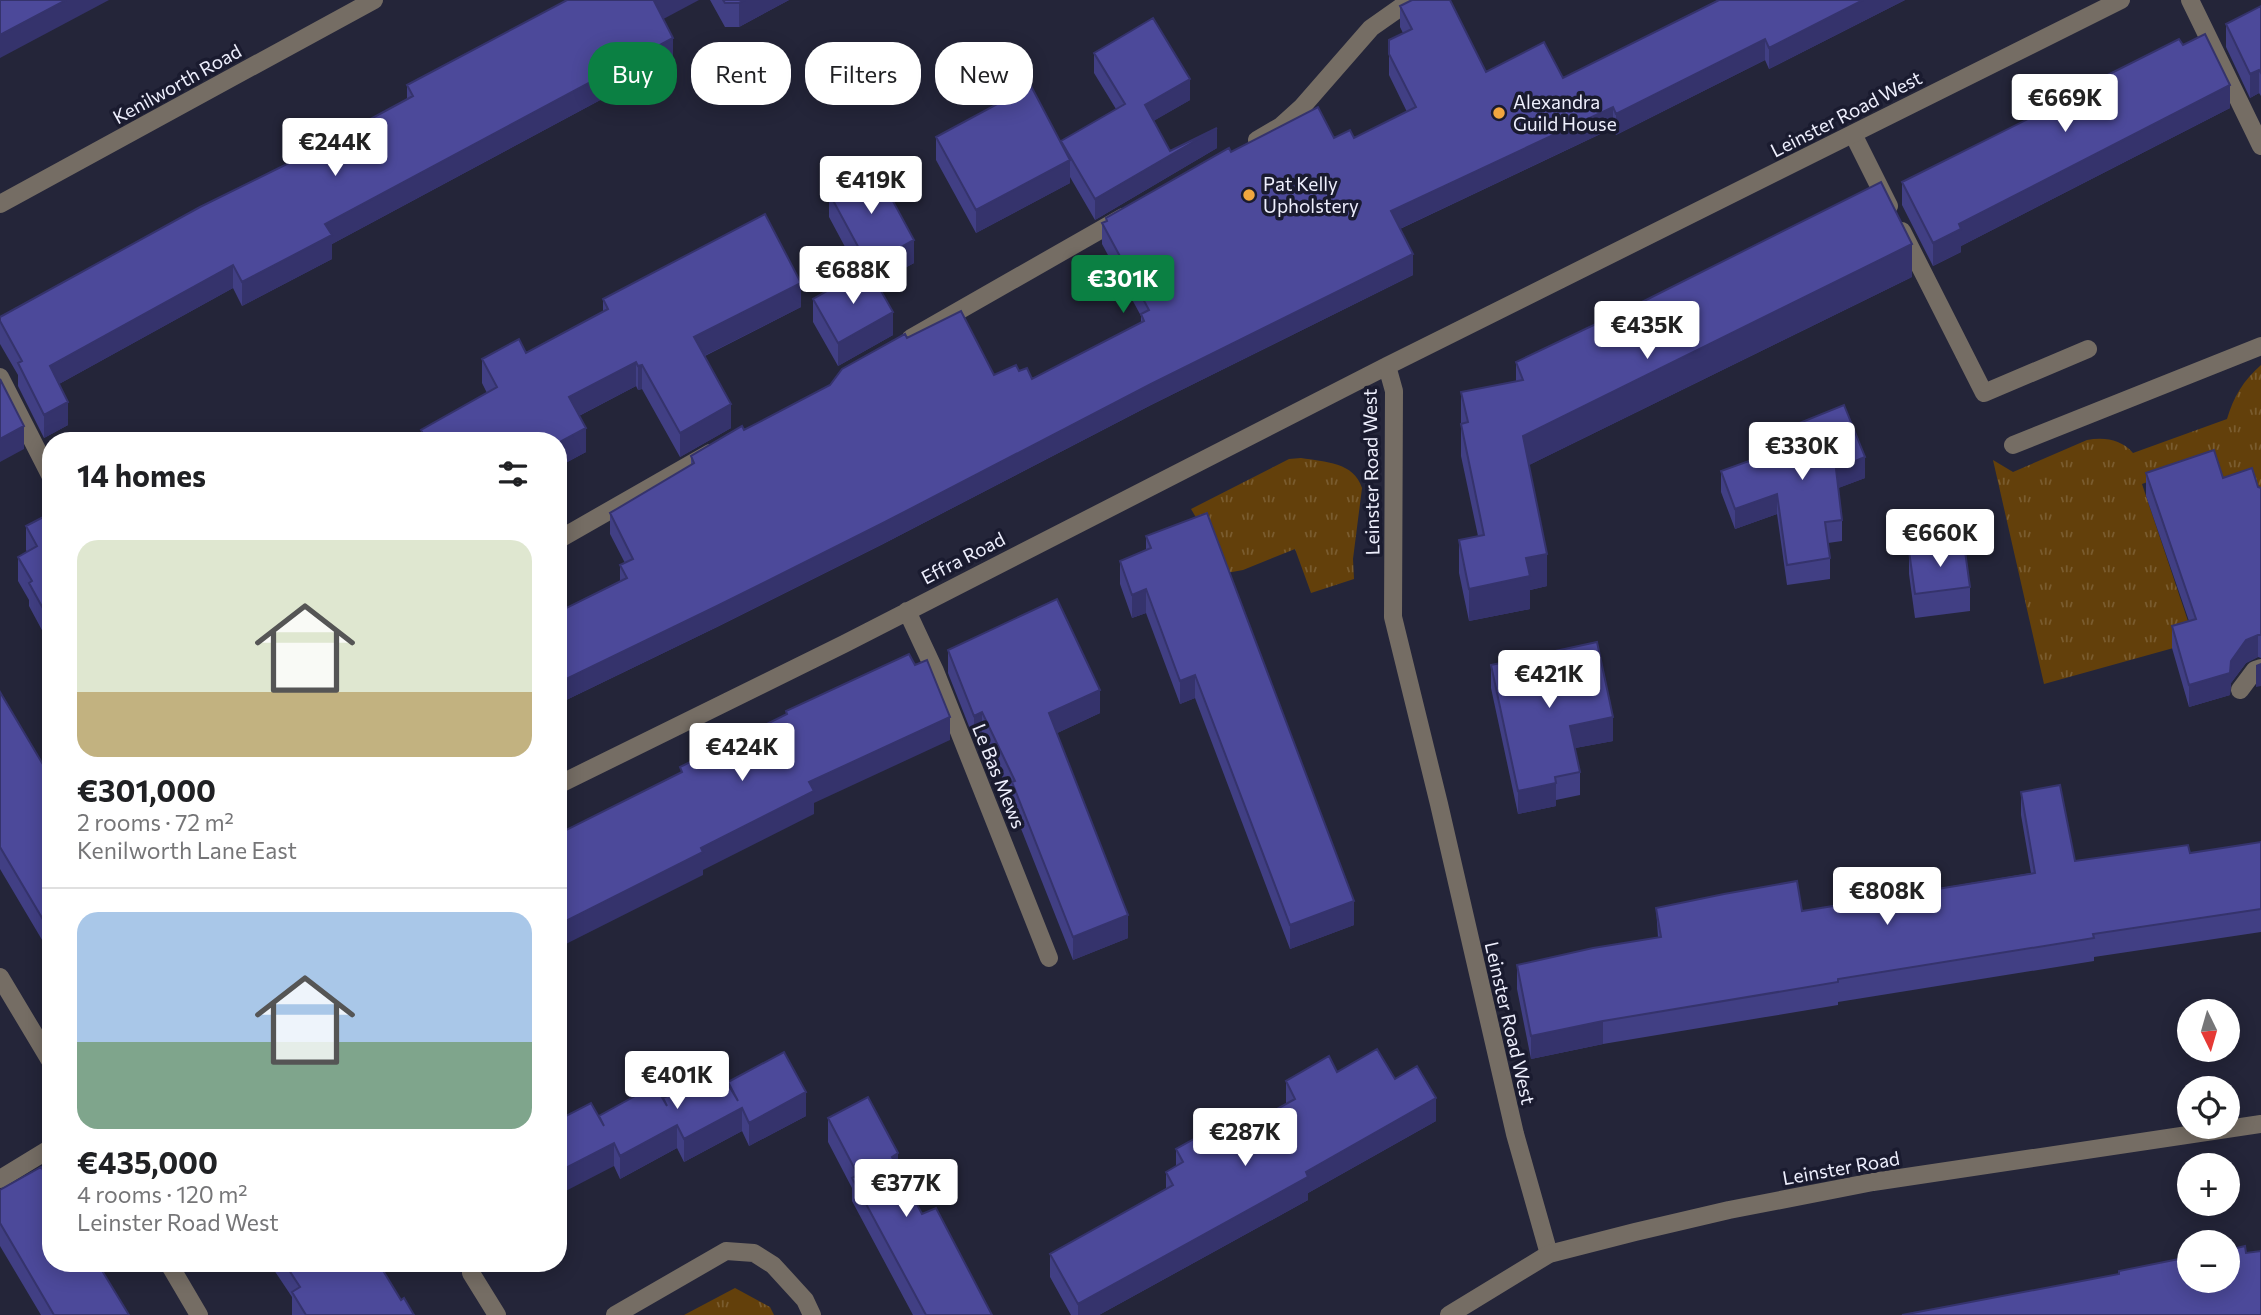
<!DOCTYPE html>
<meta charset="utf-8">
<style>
body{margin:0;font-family:Commissioner,sans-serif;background:#f6f6f6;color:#202124;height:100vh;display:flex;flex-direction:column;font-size:26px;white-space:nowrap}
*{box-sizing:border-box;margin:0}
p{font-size:23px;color:#757577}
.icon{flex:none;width:38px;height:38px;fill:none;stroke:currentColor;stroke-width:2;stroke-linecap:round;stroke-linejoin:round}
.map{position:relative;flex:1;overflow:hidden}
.drawer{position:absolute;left:42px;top:432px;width:525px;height:840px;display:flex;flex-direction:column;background:#fff;border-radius:28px;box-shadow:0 4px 18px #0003}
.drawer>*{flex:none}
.banner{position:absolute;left:588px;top:42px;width:665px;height:63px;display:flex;gap:14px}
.needle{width:46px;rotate:175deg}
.controls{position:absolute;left:2177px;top:999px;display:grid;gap:14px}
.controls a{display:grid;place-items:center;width:63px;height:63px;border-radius:50%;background:#fff;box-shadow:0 4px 18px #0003;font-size:35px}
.price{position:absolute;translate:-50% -60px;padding:0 16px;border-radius:7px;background:#fff;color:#222;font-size:23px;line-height:46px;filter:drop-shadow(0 2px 4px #0008)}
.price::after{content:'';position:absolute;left:50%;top:42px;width:21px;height:16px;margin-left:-10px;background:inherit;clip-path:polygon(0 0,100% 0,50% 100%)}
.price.current{background:#0b8043;color:#fff}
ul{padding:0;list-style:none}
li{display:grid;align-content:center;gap:14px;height:371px;padding:0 35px}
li+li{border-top:2px solid #e0e0e0}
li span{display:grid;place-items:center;height:217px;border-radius:21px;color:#555}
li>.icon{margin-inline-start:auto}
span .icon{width:126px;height:126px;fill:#fffc;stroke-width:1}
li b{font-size:30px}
h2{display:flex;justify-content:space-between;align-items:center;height:84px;padding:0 35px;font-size:30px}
.chip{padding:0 24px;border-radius:28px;background:#fff;box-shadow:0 4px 18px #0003;font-size:24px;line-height:63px}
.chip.current{background:#0b8043;color:#fff}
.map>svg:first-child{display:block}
.grass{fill:url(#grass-tufts)}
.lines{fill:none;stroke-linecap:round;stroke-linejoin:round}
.service{stroke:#756d64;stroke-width:18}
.minor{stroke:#756d64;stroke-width:18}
.tertiary{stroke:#756d64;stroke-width:18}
.wall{fill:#413f84}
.shaded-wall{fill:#35336c}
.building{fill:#4c499a;stroke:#35336c;stroke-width:2}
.poi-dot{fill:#f1a63f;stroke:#1a1b2f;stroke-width:2.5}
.labels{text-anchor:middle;stroke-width:7;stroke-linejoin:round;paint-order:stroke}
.street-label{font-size:19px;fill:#eeeffd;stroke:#1a1b2f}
.poi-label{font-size:19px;fill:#eeeffd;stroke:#1a1b2f;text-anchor:start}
</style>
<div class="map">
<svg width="2261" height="1315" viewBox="0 0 2261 1315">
<defs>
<pattern id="grass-tufts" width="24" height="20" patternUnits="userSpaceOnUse" patternTransform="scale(1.75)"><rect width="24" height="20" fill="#63400b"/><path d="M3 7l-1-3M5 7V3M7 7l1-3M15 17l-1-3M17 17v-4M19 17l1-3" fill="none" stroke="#7a5c2f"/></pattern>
</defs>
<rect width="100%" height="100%" fill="#242539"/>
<path class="grass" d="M 2261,365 L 2261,514 L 2167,475 L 2142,484 L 2195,642 L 2044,684 L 1993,460 L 2013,472 L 2087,440 C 2104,437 2121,439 2133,453 L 2227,419 C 2234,396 2243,381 2261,365 Z
M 1301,458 C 1325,462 1354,462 1362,488 L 1353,559 L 1354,579 L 1311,593 L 1295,549 L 1243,570 L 1221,574 L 1207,536 L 1191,509 L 1289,459 Z
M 735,1288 L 770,1307 L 774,1315 L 684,1315 Z"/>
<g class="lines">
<path class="service" d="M 2190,0 L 2261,146
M 1853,134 L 1889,206
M 1902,231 L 1984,393 L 2088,349
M 2013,445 L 2261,346
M 2240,690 L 2255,670 L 2261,668"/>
<path class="minor" d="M 1257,140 L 1281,126 L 1302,107 L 1371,28 L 1411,0
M 911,338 L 1123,217
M 1387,366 L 1394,391 L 1393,617 L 1439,804 L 1515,1134 L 1549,1254
M 0,377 L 51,477
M 558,540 L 710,453
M 907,611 L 935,671 L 1049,958
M 558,785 L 844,644 L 1387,366 L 2121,0
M 0,977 L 51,1062
M 0,1179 L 51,1148
M 169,1264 L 199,1315
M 471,1273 L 497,1315
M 615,1315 L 726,1251 L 754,1253 L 773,1265 L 805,1300 L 812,1315"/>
<path class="tertiary" d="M 0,204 L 374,0
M 1449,1315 L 1549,1254 L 1635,1232 L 1729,1210 L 1873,1182 L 2261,1124"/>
</g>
<path class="wall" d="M 710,0 L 789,0 L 739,27 L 725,27 Z
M 1718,0 L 1905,0 L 1769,69 L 1765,60 L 1616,135 L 1613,128 L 1400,229 L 1413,275 L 1151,405 L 883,544 L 717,627 L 558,704 L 558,612 L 620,581 L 620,565 L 625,563 L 610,534 L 610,513 L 691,465 L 691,456 L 744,430 L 830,385 L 907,338 L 994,375 L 1019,371 L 1032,379 L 1141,323 L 1141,316 L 1102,244 L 1102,223 L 1106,221 L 1106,218 L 1231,152 L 1334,138 L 1354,138 L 1407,112 L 1389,75 L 1389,40 L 1403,33 L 1400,27 L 1400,6 L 1486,72 L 1563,78 Z
M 2261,6 L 2261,96 L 2259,93 L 2250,98 L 2226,47 L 2226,24 Z
M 663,19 L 673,61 L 332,244 L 332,259 L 242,306 L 233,288 L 59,384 L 68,425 L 44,438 L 18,386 L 18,375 L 0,344 L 0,317 L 293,161 L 407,99 L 407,85 Z
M 2183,45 L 2230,108 L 1961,246 L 1961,252 L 1933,266 L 1902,205 L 1902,182 L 2038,114 L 2038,110 Z
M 1094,53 L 1190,100 L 1153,121 L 1170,151 L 1217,148 L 1095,220 L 1070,177 L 1070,183 L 976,233 L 936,160 L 936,137 L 1061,143 L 1061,141 L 1116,109 L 1094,73 Z
M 829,193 L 914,263 L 877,283 L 893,335 L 838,366 L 813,322 L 813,299 L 859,273 L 829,217 Z
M 1912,277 L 1529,465 L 1547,586 L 1530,590 L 1530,609 L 1469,621 L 1459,573 L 1459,540 L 1478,536 L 1461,456 L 1461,392 L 1516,381 L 1516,362 Z
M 603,299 L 801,307 L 705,356 L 731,428 L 680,457 L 642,389 L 638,390 L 636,386 L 579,416 L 586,452 L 558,467 L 558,441 L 421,441 L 421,430 L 487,393 L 482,383 L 482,359 L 526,353 L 603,312 Z
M 1792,426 L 1865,478 L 1838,488 L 1842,520 L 1842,541 L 1828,543 L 1830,558 L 1830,579 L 1787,585 L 1777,514 L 1735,529 L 1721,492 L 1721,471 L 1792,445 Z
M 2146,473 L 2223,478 L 2261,488 L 2261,658 L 2258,657 L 2246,663 L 2231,683 L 2230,695 L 2189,707 L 2172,648 L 2172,626 L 2189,621 L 2146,496 Z
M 51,513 L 51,647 L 29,606 L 29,600 L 18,581 L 18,557 L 27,552 L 26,550 L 26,526 Z
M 1146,536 L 1354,925 L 1290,949 L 1195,698 L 1180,704 L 1146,613 L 1132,618 L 1120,584 L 1120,561 L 1146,550 Z
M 1909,551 L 1970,587 L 1970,611 L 1915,618 L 1909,574 Z
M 948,650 L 1100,713 L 1057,733 L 1128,938 L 1073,960 L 1012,806 L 1012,799 L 982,735 L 974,739 L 948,673 Z
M 1491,665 L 1613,741 L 1575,748 L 1580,772 L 1580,795 L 1556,800 L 1556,806 L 1518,814 L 1491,688 Z
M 0,692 L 51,778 L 51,955 L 0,869 Z
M 2021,792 L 2075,861 L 2190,853 L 2261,842 L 2261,932 L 2094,957 L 2094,961 L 1838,1002 L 1838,1005 L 1603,1044 L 1531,1059 L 1517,989 L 1517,965 L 1658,937 L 1656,908 L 1802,911 L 2031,873 L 2021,815 Z
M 1337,1072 L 1395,1079 L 1436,1121 L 1308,1193 L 1308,1200 L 1099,1315 L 1071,1315 L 1050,1277 L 1050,1254 L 1166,1190 L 1166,1172 L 1176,1166 L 1176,1149 L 1219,1141 L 1286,1104 L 1286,1081 Z
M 728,1082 L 806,1116 L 749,1146 L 742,1131 L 684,1162 L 677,1148 L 620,1179 L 614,1166 L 599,1116 L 663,1099 L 728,1084 Z
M 828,1118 L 898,1168 L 922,1214 L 992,1315 L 913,1315 L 852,1201 L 852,1188 L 828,1142 Z
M 0,1190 L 129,1315 L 41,1315 L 0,1246 Z
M 270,1264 L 379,1264 L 401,1300 L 414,1315 L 292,1315 L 292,1297 Z"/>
<path class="shaded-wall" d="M 66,0 L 109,0 L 0,58 L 0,35 Z
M 655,0 L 699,0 L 654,24 L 654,1 Z
M 745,0 L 789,0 L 739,27 L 739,3 Z
M 1863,0 L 1905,0 L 1769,69 L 1769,48 Z
M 673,38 L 673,61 L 332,244 L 332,259 L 242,306 L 242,282 L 325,224 Z
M 1765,39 L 1765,60 L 1616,135 L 1616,114 Z
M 2259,70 L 2259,93 L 2250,98 L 2250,74 Z
M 1190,79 L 1190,100 L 1145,126 L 1145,105 Z
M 2230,85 L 2230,108 L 1961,246 L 1961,252 L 1933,266 L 1933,243 L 1959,224 Z
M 1613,107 L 1613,128 L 1391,233 L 1391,211 Z
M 1217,128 L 1217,148 L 1095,220 L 1095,199 Z
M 1070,160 L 1070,183 L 976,233 L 976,210 Z
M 914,240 L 914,263 L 868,288 L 868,265 Z
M 1912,244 L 1912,277 L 1523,468 L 1523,436 Z
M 1413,254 L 1413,275 L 1151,405 L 883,544 L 717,627 L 558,704 L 558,683 L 1151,384 Z
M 233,265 L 233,288 L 50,389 L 50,366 Z
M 801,283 L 801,307 L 694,361 L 694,337 Z
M 893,312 L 893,335 L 838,366 L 838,343 Z
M 636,362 L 636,386 L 569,421 L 569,397 Z
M 642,365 L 642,389 L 638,390 L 638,366 Z
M 68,402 L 68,425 L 44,438 L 44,415 Z
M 731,404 L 731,428 L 680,457 L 680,433 Z
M 24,426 L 24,449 L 0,462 L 0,439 Z
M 586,428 L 586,452 L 558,467 L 558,443 Z
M 1865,457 L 1865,478 L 1836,489 L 1836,469 Z
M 1777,494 L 1777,514 L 1735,529 L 1735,509 Z
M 1547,554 L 1547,586 L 1530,590 L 1530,609 L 1469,621 L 1469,589 L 1526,558 Z
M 1146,589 L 1146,613 L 1132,618 L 1132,595 Z
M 2258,635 L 2258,657 L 2246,663 L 2231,683 L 2230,695 L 2189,707 L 2189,685 L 2231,661 L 2246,640 Z
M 2261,663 L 2261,686 L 2256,687 L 2256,665 Z
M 1195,675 L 1195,698 L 1180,704 L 1180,681 Z
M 1100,690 L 1100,713 L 1049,737 L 1049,713 Z
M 982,712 L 982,735 L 974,739 L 974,716 Z
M 950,717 L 950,740 L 814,803 L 814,814 L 703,870 L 703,875 L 558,948 L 558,925 L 809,782 Z
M 1613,717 L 1613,741 L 1570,749 L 1570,726 Z
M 1556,783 L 1556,806 L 1518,814 L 1518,791 Z
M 1354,901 L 1354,925 L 1290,949 L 1290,925 Z
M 1128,915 L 1128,938 L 1073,960 L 1073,937 Z
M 1603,1021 L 1603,1044 L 1531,1059 L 1531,1036 Z
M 806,1092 L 806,1116 L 749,1146 L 749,1123 Z
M 1436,1098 L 1436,1121 L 1308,1193 L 1308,1200 L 1099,1315 L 1078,1315 L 1078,1304 L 1306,1172 Z
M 742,1108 L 742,1131 L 684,1162 L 684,1139 Z
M 677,1125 L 677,1148 L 620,1179 L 620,1156 Z
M 614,1143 L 614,1166 L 558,1195 L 558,1172 Z
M 898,1153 L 898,1177 L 892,1157 Z"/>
<path class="building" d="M 0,0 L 66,0 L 0,35 Z
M 567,0 L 655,0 L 654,1 L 673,38 L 325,224 L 332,235 L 242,282 L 233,265 L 50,366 L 68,402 L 44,415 L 18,363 L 22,361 L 0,321 L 0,317 L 200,207 L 293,161 L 413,96 L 407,85 Z
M 723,0 L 745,0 L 739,3 L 725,3 Z
M 1412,0 L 1450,0 L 1486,72 L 1544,42 L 1563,78 L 1719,0 L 1863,0 L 1769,48 L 1765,39 L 1616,114 L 1613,107 L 1391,211 L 1413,254 L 1151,384 L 883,523 L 717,606 L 558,683 L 558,612 L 627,578 L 620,565 L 633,559 L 610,513 L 694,463 L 691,456 L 742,426 L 744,430 L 830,385 L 842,369 L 905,334 L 907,338 L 961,311 L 994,375 L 1016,365 L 1019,371 L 1027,368 L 1032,379 L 1144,321 L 1141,314 L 1149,310 L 1102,223 L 1107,221 L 1106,218 L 1229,148 L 1231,152 L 1318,107 L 1334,138 L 1350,130 L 1354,138 L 1416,107 L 1389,54 L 1389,40 L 1412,29 L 1400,6 Z
M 2261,6 L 2261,73 L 2259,70 L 2250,74 L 2226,24 Z
M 1153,18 L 1190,79 L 1145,105 L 1170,151 L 1217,128 L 1095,199 L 1061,141 L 1125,104 L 1094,53 Z
M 2205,34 L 2230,85 L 1959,224 L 1961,229 L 1933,243 L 1902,182 L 2040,113 L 2038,110 L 2179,39 L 2183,45 Z
M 1031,86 L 1070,160 L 976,210 L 936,137 Z
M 875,168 L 914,240 L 868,265 L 829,193 Z
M 1881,182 L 1912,244 L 1523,436 L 1547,554 L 1526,558 L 1530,576 L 1469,589 L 1459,540 L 1484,535 L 1461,424 L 1468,422 L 1461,392 L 1523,380 L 1516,362 L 1638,304 Z
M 765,214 L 801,283 L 694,337 L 731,404 L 680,433 L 642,365 L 638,366 L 636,362 L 569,397 L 586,428 L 558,443 L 558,441 L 422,441 L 426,439 L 421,430 L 497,387 L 482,359 L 519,339 L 526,353 L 608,309 L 603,299 Z
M 868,268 L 893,312 L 838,343 L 813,299 Z
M 0,379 L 24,426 L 0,439 Z
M 1844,405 L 1865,457 L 1836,469 L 1842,520 L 1825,522 L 1830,558 L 1787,565 L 1777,494 L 1735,509 L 1721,471 L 1799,443 L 1792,426 Z
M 2214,450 L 2223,478 L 2252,468 L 2258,487 L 2261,488 L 2261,635 L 2258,635 L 2246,640 L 2231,661 L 2230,673 L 2189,685 L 2172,626 L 2196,619 L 2146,473 Z
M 51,513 L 51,623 L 29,583 L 32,581 L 18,557 L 37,546 L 26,526 Z
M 1207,513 L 1354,901 L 1290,925 L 1195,675 L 1180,681 L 1146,589 L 1132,595 L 1120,561 L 1151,548 L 1146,536 Z
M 1964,544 L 1970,587 L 1915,594 L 1909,551 Z
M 1057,599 L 1100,690 L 1049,713 L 1128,915 L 1073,937 L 1012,782 L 1015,781 L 982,712 L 974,716 L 948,650 Z
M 1597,642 L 1613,717 L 1570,726 L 1580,772 L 1555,777 L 1556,783 L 1518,791 L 1491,665 Z
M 909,654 L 915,665 L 927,660 L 950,717 L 809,782 L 814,791 L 701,848 L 703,852 L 558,925 L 558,834 L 682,772 L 680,767 L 787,714 L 786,711 Z
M 0,692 L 51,778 L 51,933 L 0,847 Z
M 2060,785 L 2075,861 L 2188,845 L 2190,853 L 2261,842 L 2261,909 L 2093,934 L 2094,938 L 1838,979 L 1838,982 L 1603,1021 L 1531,1036 L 1517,965 L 1593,948 L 1661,937 L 1656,908 L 1724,894 L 1797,881 L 1802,911 L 2035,873 L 2021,792 Z
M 1377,1049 L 1395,1079 L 1417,1066 L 1436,1098 L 1306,1172 L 1308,1177 L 1078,1304 L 1050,1254 L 1173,1185 L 1166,1172 L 1183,1162 L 1176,1149 L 1212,1129 L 1219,1141 L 1295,1099 L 1286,1081 L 1329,1056 L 1337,1072 Z
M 784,1052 L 806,1092 L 749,1123 L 742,1108 L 684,1139 L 677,1125 L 620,1156 L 614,1143 L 558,1172 L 558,1120 L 591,1103 L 604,1126 L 599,1116 L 655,1085 L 667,1106 L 663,1098 L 719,1069 L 738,1101 L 728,1082 Z
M 868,1097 L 898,1153 L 892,1157 L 922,1214 L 936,1208 L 992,1315 L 926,1315 L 852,1178 L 858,1175 L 828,1118 Z
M 41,1167 L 51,1183 L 51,1264 L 98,1264 L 129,1315 L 54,1315 L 0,1223 L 0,1190 Z
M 2245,1246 L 2246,1253 L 2261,1251 L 2261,1315 L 1902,1315 L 2119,1274 L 2119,1271 L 2189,1257 L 2189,1281 L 2228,1281 L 2228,1250 Z
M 285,1264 L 379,1264 L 401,1300 L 404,1298 L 414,1315 L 306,1315 L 292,1292 L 300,1287 Z"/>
<g class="poi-dot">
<circle cx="1499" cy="113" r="7"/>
<circle cx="1249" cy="195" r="7"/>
</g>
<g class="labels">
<g class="street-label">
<text transform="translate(177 84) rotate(-29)" y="7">Kenilworth Road</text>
<text transform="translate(1846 114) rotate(-27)" y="7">Leinster Road West</text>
<text transform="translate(1371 472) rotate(-91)" y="7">Leinster Road West</text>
<text transform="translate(963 558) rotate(-27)" y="7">Effra Road</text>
<text transform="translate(999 776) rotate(68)" y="7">Le Bas Mews</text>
<text transform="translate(1510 1023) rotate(77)" y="7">Leinster Road West</text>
<text transform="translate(1841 1168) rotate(-10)" y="7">Leinster Road</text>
</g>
<g class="poi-label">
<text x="1513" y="109">Alexandra<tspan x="1513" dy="22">Guild House</tspan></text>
<text x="1263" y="191">Pat Kelly<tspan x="1263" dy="22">Upholstery</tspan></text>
</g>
</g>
</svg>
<div class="controls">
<a><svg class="needle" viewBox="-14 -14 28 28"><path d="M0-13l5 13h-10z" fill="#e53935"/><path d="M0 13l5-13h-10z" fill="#757577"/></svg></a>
<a><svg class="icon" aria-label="locate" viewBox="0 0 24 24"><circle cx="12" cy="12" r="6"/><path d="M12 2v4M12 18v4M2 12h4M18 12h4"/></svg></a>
<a>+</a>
<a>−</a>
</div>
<b class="price" style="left:2065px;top:134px">€669K</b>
<b class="price" style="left:335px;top:178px">€244K</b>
<b class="price" style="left:871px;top:216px">€419K</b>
<b class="price" style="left:853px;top:306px">€688K</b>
<b class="price current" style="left:1123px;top:315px">€301K</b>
<b class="price" style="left:1647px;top:361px">€435K</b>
<b class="price" style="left:1802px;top:482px">€330K</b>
<b class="price" style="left:1940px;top:569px">€660K</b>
<b class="price" style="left:1549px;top:710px">€421K</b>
<b class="price" style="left:742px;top:783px">€424K</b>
<b class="price" style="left:1887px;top:927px">€808K</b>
<b class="price" style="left:677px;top:1111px">€401K</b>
<b class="price" style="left:1245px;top:1168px">€287K</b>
<b class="price" style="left:906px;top:1219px">€377K</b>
<div class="banner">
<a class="chip current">Buy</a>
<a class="chip">Rent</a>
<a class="chip">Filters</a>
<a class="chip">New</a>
</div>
<section class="drawer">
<h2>14 homes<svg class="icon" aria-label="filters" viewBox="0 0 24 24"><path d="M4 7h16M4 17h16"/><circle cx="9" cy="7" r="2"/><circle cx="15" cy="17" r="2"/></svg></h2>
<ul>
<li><span style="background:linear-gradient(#dfe7d0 70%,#c2b280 0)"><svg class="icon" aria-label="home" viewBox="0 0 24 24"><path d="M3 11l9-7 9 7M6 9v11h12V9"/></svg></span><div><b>€301,000</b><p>2 rooms · 72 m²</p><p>Kenilworth Lane East</p></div></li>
<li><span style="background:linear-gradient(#a9c7e8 60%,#7fa58c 0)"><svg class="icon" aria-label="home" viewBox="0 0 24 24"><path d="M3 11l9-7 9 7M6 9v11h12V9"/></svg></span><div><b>€435,000</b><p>4 rooms · 120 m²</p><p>Leinster Road West</p></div></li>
</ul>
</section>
</div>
